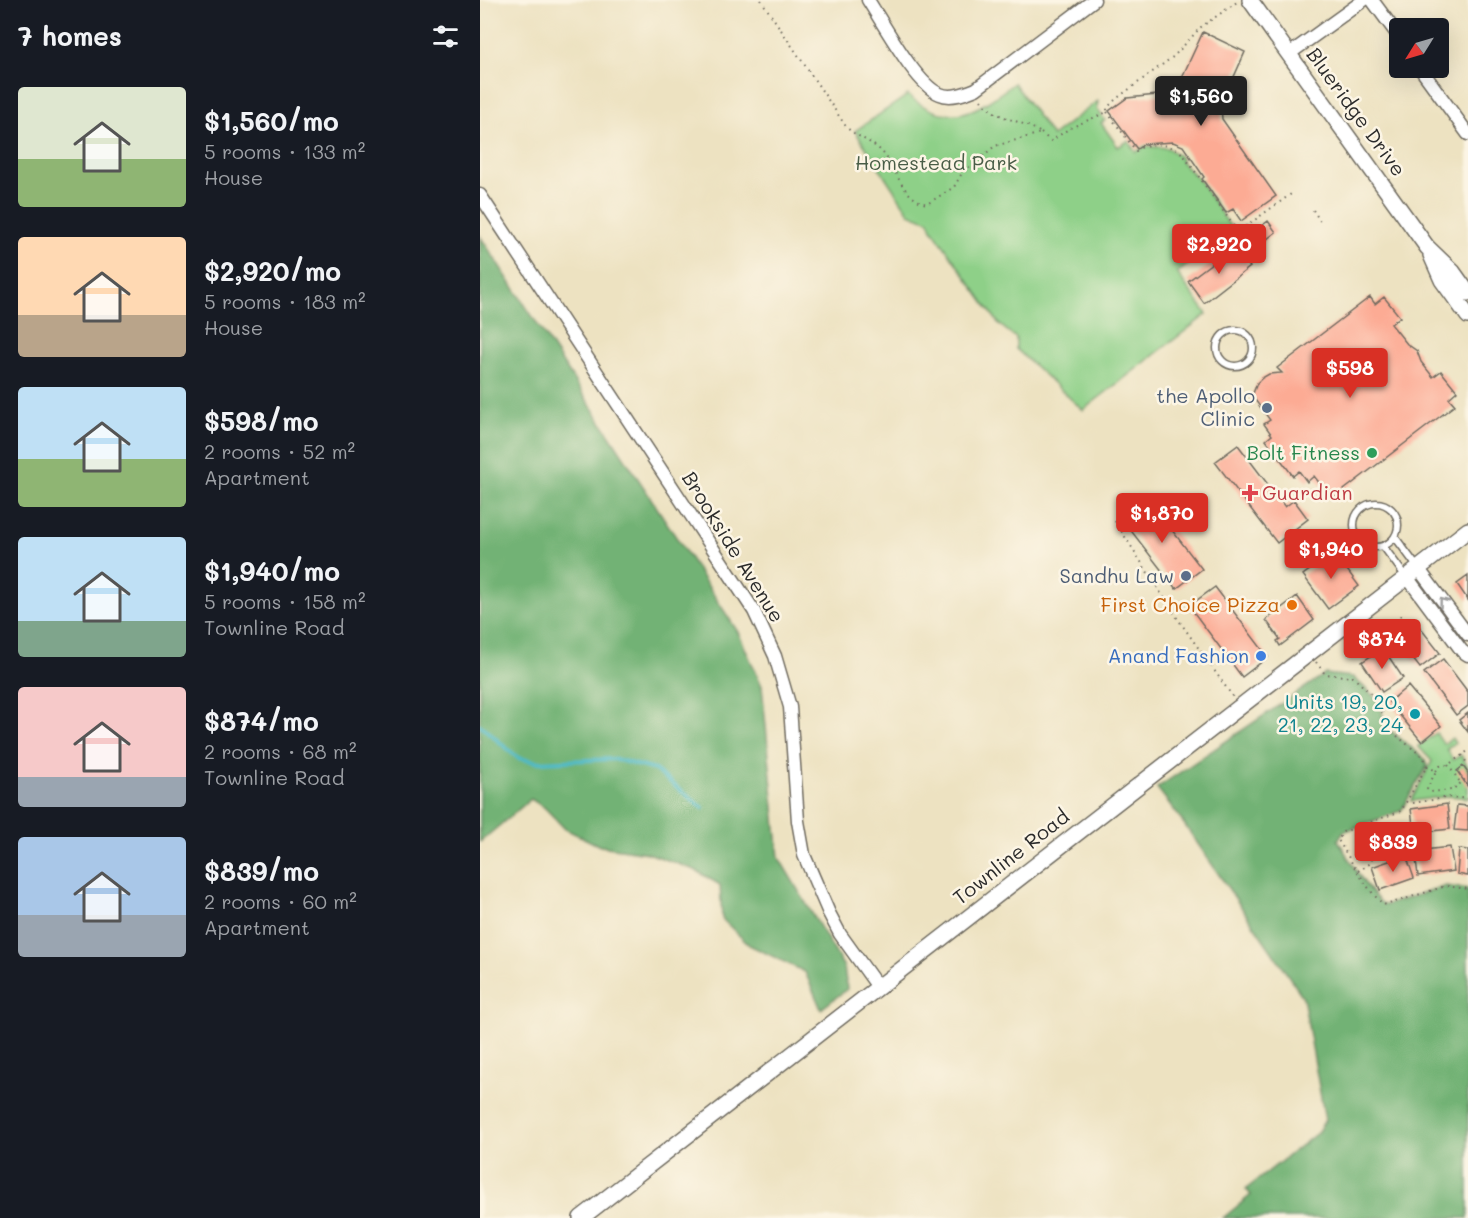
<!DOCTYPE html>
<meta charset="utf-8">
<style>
body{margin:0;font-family:Mali,sans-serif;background:#20242c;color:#f1f3f6;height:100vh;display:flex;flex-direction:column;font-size:22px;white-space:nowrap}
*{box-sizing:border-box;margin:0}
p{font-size:20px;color:#9ea1a6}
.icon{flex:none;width:33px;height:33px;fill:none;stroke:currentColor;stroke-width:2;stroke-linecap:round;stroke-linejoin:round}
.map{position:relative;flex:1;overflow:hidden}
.side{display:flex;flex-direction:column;background:#171b24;width:480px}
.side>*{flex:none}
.needle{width:39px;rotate:233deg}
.buttons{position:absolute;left:909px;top:18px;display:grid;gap:12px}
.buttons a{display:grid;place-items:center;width:60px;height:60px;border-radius:6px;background:#171b24;box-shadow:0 6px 24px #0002;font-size:30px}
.price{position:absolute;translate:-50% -51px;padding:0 14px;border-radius:6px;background:#d93025;color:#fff;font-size:20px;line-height:39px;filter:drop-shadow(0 2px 3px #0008)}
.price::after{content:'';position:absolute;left:50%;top:36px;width:18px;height:14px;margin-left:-9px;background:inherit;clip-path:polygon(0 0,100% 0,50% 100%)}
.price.selected{background:#222;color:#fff}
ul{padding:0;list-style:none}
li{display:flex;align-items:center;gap:18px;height:150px;padding:0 18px}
li span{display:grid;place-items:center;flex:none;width:168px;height:120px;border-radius:6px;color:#555}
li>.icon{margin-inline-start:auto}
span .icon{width:72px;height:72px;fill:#fffc;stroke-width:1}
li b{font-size:26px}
h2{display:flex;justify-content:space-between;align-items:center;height:72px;padding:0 18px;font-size:26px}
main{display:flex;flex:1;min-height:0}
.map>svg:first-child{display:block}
.green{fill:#8ed088;stroke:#5c7e5a;stroke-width:1.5}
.forest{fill:#72b274;stroke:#4e6e50;stroke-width:1.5}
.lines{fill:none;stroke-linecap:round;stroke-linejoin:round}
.stream{stroke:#4ebac8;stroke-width:4}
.building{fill:#fcab94}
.service-casing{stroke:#6f6b60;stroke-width:9}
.minor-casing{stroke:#6f6b60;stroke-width:15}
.tertiary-casing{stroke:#6f6b60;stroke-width:18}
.path{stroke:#6f6b60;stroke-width:2;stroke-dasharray:1.5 4.5;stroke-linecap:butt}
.service{stroke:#fff;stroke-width:6}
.minor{stroke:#fff;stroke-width:12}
.tertiary{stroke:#fff;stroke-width:15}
.oneway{stroke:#a0a0a0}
.service-dot{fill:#5c6f8a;stroke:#fcf5e5;stroke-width:2}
.leisure-dot{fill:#2e9e5b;stroke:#fcf5e5;stroke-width:2}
.health-dot{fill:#e0444e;stroke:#fcf5e5;stroke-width:2}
.food-dot{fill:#e8710a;stroke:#fcf5e5;stroke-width:2}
.shop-dot{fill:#3f7fe0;stroke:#fcf5e5;stroke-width:2}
.culture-dot{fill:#0f9aa8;stroke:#fcf5e5;stroke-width:2}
.labels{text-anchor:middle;stroke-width:5;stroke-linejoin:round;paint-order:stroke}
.street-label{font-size:20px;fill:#2b2b2b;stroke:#fcf5e5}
.park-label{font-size:20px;fill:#495d47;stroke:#fcf5e5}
.service-label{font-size:20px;fill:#4e5e75;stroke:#fcf5e5;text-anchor:end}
.leisure-label{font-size:20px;fill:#27864d;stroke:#fcf5e5;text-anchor:end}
.health-label{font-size:20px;fill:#be3a42;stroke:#fcf5e5;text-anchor:start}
.food-label{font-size:20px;fill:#c56008;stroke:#fcf5e5;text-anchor:end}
.shop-label{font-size:20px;fill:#366cbe;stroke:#fcf5e5;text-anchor:end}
.culture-label{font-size:20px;fill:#0d838f;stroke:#fcf5e5;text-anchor:end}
</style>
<main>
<section class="side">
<h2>7 homes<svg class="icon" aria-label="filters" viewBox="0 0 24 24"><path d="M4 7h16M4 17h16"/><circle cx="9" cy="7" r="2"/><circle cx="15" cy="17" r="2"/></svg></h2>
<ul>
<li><span style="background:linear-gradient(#dfe7d0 60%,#8fb573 0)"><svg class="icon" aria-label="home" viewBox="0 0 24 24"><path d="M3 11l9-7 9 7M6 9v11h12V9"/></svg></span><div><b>$1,560/mo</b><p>5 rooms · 133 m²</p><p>House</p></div></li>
<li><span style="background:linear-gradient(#ffd9b3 65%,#b9a48a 0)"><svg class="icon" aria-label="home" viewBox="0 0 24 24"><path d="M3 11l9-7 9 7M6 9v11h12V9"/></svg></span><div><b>$2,920/mo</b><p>5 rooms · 183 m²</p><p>House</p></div></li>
<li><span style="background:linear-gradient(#bfe0f5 60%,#8fb573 0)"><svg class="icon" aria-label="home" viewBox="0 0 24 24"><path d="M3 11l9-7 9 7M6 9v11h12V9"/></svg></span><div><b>$598/mo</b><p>2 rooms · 52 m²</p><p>Apartment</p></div></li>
<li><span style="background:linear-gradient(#bfe0f5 70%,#7fa58c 0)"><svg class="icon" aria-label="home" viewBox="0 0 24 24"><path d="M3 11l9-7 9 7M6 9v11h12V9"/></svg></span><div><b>$1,940/mo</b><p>5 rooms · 158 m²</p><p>Townline Road</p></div></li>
<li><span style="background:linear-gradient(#f6c9c9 75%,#9aa5b1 0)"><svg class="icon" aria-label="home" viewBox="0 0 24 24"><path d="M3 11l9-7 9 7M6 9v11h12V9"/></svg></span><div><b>$874/mo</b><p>2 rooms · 68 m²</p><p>Townline Road</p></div></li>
<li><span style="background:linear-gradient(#a9c7e8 65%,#9aa5b1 0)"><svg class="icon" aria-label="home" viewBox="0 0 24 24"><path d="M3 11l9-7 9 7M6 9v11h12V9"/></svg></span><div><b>$839/mo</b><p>2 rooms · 60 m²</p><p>Apartment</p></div></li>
</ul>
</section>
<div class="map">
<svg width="988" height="1218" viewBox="0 0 988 1218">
<rect width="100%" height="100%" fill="#fcf5e5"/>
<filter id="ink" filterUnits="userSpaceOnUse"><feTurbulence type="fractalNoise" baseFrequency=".0167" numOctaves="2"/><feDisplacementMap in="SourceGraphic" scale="12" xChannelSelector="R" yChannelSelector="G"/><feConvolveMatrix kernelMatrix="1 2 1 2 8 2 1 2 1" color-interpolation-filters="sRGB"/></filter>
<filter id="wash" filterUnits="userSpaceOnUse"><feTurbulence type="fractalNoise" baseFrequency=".008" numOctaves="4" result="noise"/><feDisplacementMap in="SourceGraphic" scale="24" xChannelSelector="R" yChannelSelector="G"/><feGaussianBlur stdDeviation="1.35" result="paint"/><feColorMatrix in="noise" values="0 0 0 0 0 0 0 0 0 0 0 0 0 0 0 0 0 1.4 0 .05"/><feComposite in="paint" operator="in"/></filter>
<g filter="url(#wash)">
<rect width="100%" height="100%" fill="#ede2c1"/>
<path class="green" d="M 534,83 L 572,136 L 618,101 L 617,109 L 625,120 L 621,123 L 638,147 L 648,141 L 656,152 L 665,146 L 688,148 L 700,157 L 702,162 L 719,180 L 762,244 L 742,239 L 697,273 L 727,314 L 603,410 L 536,349 L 536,338 L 519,324 L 452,229 L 449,221 L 429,213 L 375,131 L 428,95 C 470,131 498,111 534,83 Z
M 956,733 L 964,744 L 972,738 L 975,743 L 967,749 L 973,760 L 981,755 L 988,767 L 988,798 L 970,796 L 931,801 L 952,761 L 938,746 Z"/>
<path class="forest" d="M 0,236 L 258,632 L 282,686 L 299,858 L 364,967 L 367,989 L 341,1009 L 325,972 L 269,945 L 242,919 L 240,885 L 215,870 L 168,853 L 120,846 L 85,829 L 65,808 L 51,799 L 0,842 Z
M 845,674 L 873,677 L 900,702 L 905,726 L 944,758 L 947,766 L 921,811 L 863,832 L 858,840 C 866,854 892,901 906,905 L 966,886 L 988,889 L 988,1218 L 743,1218 L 771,1195 L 766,1189 L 837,1133 L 845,1120 L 823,997 L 698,815 L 677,788 Z"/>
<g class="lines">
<path class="stream" d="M 0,725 L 38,758 L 57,762 L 135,759 L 175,770 L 223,808"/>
</g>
<g id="blocks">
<path class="building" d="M 723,32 L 765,52 L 741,106 L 742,119 L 796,196 L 761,221 L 753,209 L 746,213 L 722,179 L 724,177 L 703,146 L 693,142 L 664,144 L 657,149 L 629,111 L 647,98 L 687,94 L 698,86 Z
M 788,221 L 796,232 L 778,246 L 770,235 Z
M 757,249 L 770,267 L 724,303 L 708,281 L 744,254 L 746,257 Z
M 890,297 L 895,304 L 904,297 L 920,317 L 911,324 L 927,344 L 937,351 L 941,362 L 953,377 L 961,371 L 977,391 L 969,398 L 975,405 L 852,499 L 834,476 L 827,482 L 819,471 L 813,476 L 786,440 L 792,435 L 784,424 L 790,420 L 772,396 L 777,383 L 782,378 L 789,374 L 802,373 L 797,368 Z
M 758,445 L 805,507 L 814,500 L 828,519 L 797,543 L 735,462 Z
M 668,499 L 722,569 L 696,589 L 642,519 Z
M 854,552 L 879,586 L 848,609 L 823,575 Z
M 988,576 L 988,600 L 977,584 Z
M 735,587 L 788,657 L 762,677 L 709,606 Z
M 817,596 L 834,620 L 800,646 L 797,641 L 800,639 L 786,620 Z
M 938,625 L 960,653 L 940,668 L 918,640 Z
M 903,648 L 923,678 L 902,692 L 882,662 Z
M 963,659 L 988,692 L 988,706 L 976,715 L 944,673 Z
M 928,686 L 961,726 L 942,742 L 909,702 Z
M 988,713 L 988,732 L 979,720 Z
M 983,766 L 988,773 L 988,787 L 977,771 Z
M 967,804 L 970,829 L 934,833 L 931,809 Z
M 977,805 L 988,806 L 988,831 L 974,830 Z
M 970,847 L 974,871 L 938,876 L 935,851 Z
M 979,849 L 988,850 L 988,876 L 977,874 Z
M 926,855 L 934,878 L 900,890 L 892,867 Z"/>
</g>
</g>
<g filter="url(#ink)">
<use href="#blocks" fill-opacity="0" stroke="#6f6b60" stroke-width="1.5"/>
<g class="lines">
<defs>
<path id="service" d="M737 348a18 18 0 1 1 36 0a18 18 0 1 1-36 0Z
M874 525a22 22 0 1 1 44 0a22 22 0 1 1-44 0Z
M 915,537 L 938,568
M 903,546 L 926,577"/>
<path id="minor" d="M 388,0 C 403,23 437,86 460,94 C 471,99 486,93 496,89 L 614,0
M 892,0 L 920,38
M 809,54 L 884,0
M 940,68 L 988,134
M 0,195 L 274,611 L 295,656 L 310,707 L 318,821 L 324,855 L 349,913 L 360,934 L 398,987
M 938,568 L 988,635
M 927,577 L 982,651 L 988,655"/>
<path id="tertiary" d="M 770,0 L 947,247 L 973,272 L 988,293
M 951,255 L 962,280 L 988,316
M 101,1218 L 988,530"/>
</defs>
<use href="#service" class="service-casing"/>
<use href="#minor" class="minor-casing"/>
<use href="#tertiary" class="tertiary-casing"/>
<path class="path" d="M 281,0 L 367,128 C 377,136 389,141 399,149 C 417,165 419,197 447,204 L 474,187 L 482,173 L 515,146 L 561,133 C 539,118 517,121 501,100
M 627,112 L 656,151 C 670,140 688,144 702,153 L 758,232 L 811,194
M 561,133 L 571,141 L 590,128 L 627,112 L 627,108 L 636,99 L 694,56 L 721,27 L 757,2
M 833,210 L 840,221
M 635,521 L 693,612 L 753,697
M 910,644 L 905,638 L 926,622 L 919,614
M 836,662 L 845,674 L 873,677 L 900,702 L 905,726 L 944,758 L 947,766 L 921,811 L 863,832 L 858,840 C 867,854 893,901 906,905 L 966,886 L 988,889
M 982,755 L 988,765
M 968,765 L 980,782
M 947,766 L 956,771 L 947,789 L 950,792 L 972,790 L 988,777
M 956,771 L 960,766 L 968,765 L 988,751
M 933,803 L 971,797 L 988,799
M 878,871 L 891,863 L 892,858"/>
<use href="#service" class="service"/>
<use href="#minor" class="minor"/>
<use href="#tertiary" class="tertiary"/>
</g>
<defs><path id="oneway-chevron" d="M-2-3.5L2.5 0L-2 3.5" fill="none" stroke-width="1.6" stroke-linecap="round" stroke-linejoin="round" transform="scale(1.5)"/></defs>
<use class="oneway" href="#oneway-chevron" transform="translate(963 602) rotate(-127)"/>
</g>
<g class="service-dot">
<circle cx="787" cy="408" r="6"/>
<circle cx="706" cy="576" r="6"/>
</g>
<circle class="leisure-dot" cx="892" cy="453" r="6"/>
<path class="health-dot" d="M767 484h6v6h6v6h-6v6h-6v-6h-6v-6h6z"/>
<circle class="food-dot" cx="812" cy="605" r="6"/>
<circle class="shop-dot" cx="781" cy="656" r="6"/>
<circle class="culture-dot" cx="935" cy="714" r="6"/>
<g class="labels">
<g class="street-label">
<text transform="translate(876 112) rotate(54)" y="7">Blueridge Drive</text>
<text transform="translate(253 547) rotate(58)" y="7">Brookside Avenue</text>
<text transform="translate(531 857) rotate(-38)" y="7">Townline Road</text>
</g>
<g class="park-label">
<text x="456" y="170">Homestead Park</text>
</g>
<g class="service-label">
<text x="775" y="403">the Apollo<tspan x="775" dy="23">Clinic</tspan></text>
<text x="694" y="583">Sandhu Law</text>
</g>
<g class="leisure-label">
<text x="880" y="460">Bolt Fitness</text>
</g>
<g class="health-label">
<text x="782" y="500">Guardian</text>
</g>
<g class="food-label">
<text x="800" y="612">First Choice Pizza</text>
</g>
<g class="shop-label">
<text x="769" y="663">Anand Fashion</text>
</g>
<g class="culture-label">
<text x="923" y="709">Units 19, 20,<tspan x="923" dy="23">21, 22, 23, 24</tspan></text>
</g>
</g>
</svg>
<div class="buttons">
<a><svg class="needle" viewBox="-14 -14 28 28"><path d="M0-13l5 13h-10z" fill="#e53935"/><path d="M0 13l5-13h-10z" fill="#9ea1a6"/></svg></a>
</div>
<b class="price selected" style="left:721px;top:127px">$1,560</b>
<b class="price" style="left:739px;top:275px">$2,920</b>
<b class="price" style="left:870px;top:399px">$598</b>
<b class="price" style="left:682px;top:544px">$1,870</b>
<b class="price" style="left:851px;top:580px">$1,940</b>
<b class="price" style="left:902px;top:670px">$874</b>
<b class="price" style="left:913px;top:873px">$839</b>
</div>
</main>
